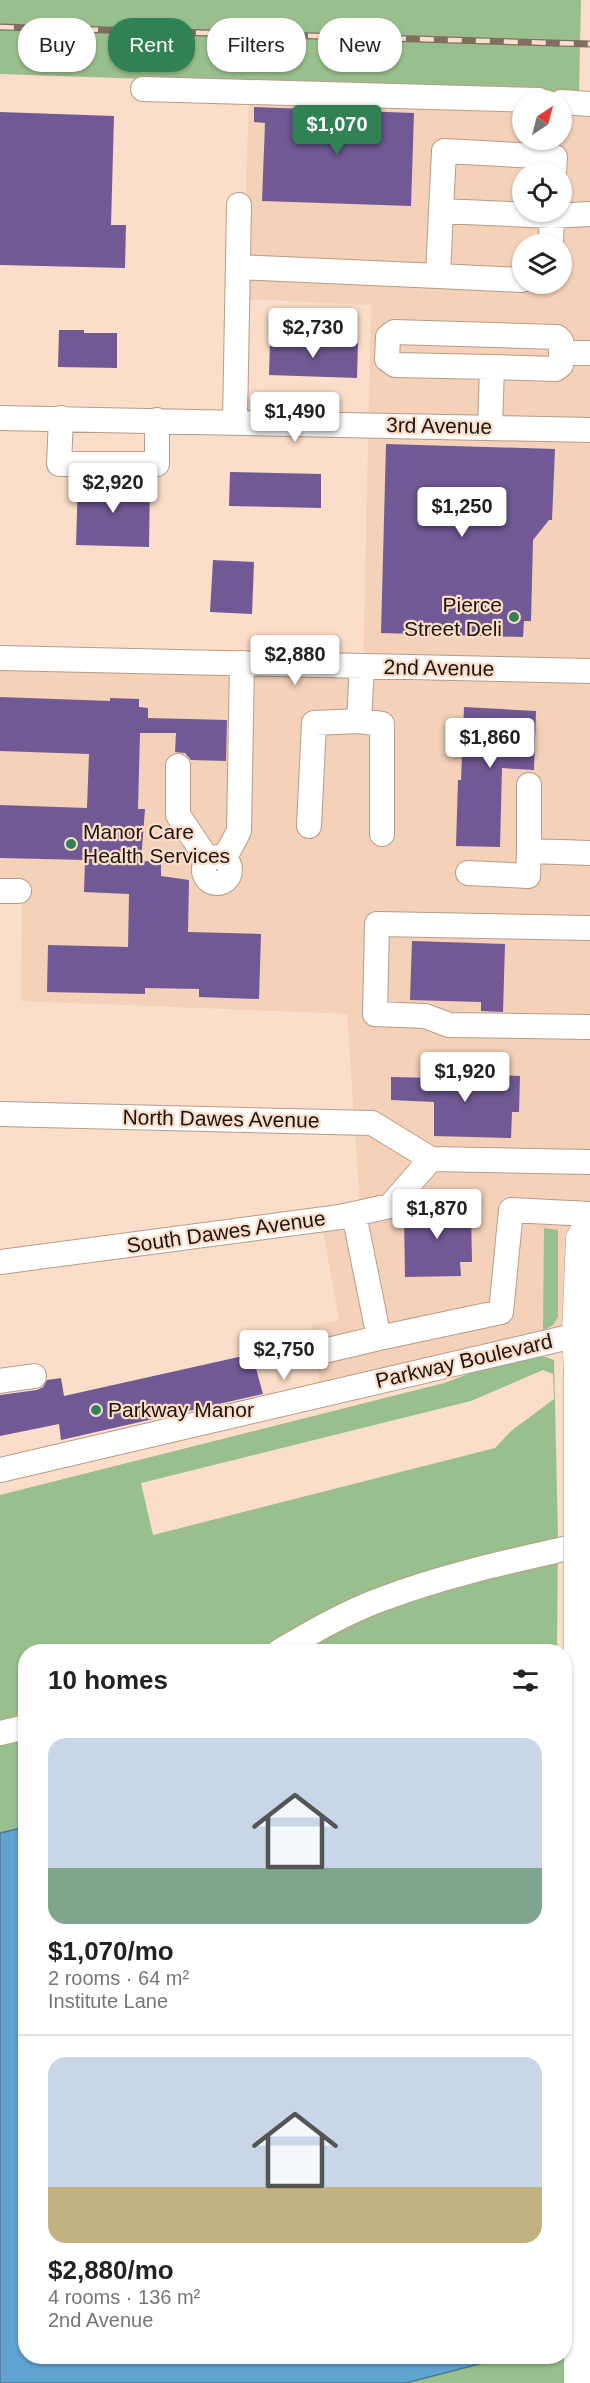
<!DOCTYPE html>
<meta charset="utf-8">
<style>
body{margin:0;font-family:Arial,sans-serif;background:#f2f2f2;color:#222;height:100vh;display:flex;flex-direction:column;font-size:22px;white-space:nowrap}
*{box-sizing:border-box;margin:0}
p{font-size:20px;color:#767676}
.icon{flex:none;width:33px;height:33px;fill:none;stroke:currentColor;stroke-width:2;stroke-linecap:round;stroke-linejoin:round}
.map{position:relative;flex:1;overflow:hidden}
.panel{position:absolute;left:18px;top:1644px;width:554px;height:720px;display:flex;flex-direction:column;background:#fff;border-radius:24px;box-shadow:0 2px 4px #0004}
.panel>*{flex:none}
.top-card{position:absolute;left:18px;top:18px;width:555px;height:54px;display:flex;gap:12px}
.needle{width:39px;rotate:36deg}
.tools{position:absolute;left:512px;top:90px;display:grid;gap:12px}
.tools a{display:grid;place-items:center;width:60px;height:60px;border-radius:50%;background:#fff;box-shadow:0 2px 4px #0004;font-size:30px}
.price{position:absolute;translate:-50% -51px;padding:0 14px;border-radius:6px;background:#fff;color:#222;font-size:20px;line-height:39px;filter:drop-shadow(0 2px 3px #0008)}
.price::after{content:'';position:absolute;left:50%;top:36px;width:18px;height:14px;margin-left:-9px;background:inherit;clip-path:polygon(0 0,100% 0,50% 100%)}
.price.selected{background:#308254;color:#fff}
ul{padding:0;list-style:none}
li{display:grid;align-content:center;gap:12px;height:318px;padding:0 30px}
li+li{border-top:2px solid #e0e0e0}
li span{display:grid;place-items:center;height:186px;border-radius:18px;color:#555}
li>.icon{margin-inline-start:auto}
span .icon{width:108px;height:108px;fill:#fffc;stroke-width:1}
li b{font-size:26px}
h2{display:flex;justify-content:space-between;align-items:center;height:72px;padding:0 30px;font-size:26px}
.pill{padding:0 21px;border-radius:24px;background:#fff;box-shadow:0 2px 4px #0004;font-size:21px;line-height:54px}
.pill.selected{background:#308254;color:#fff}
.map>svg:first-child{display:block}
.built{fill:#f4d1b8;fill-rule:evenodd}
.green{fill:#99c08c;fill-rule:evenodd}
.water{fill:#60a4d2;stroke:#4c7997;stroke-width:1.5}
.building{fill:#705995}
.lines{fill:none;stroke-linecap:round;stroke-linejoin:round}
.minor-casing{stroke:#b79c88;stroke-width:26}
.major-casing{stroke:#b79c88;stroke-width:33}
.minor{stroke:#fff;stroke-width:24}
.major{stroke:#fff;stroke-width:32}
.rail-casing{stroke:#806e60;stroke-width:7}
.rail{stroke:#fbdec9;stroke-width:4.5;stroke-dasharray:14;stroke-linecap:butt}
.major-bridge-casing{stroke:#b79c88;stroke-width:33;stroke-linecap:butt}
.major-bridge{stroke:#fff;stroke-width:32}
.poi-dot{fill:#308254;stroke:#fbdec9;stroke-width:2}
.labels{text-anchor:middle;stroke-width:4.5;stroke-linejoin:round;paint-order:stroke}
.street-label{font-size:21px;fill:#1e140d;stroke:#fbdec9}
.poi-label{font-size:21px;fill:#1e140d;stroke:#fbdec9;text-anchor:start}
</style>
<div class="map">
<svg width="590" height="2383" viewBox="0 0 590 2383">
<rect width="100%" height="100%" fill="#fbdec9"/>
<path class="built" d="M 249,99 L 522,113 L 522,140 L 561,140 L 561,115 L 590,117 L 590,1249 L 570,1324 L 320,1383 L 311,1325 L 339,1320 L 323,1230 L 361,1220 L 347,1014 L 21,1001 L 22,885 L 0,882 L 0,664 L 363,673 L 371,305 L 242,299 ZM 522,172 L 561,172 L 561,212 L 522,212 ZM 522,244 L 561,244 L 561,284 L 522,284 Z"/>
<path class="green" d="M 0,0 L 581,0 L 579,94 L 0,74 Z
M 544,1228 L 558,1230 L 558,1317 L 553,1325 L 543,1331 Z
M 526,1357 L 546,1357 L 554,1360 L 558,1536 L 557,1651 L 26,1652 L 25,1827 L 0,1833 L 0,1495 L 444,1383 L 500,1362 ZM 543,1370 L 553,1374 L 554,1399 L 511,1431 L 495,1448 L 153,1535 L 141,1483 L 471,1401 Z
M 590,2334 L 590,2383 L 405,2383 L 506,2357 L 564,2356 L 564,2341 Z"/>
<path class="water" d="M 25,1827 L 26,2356 L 506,2357 L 406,2383 L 0,2383 L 0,1833 Z"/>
<path class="building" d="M 254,107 L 414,113 L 411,206 L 262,201 L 265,123 L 254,122 Z
M 0,112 L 114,116 L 111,225 L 126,225 L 125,268 L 0,265 Z
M 59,330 L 84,330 L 84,333 L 117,333 L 117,368 L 58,367 Z
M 270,340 L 358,343 L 357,378 L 269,375 Z
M 386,444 L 555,449 L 552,520 L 549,520 L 533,540 L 531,621 L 524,621 L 523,637 L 381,633 Z
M 230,472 L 321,474 L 321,508 L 229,506 Z
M 78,481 L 150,482 L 149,547 L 76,545 Z
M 213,560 L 254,562 L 252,614 L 210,612 Z
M 0,697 L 110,701 L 110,698 L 139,699 L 139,707 L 148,708 L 148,718 L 227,720 L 226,761 L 191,760 L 185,753 L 175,752 L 176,733 L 140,733 L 138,809 L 145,809 L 141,861 L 161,862 L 161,876 L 189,880 L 188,932 L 261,934 L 259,999 L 199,997 L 199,989 L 145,988 L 145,994 L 47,992 L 48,945 L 128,947 L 129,894 L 84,892 L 85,860 L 0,858 L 0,805 L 87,808 L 89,754 L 0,751 Z
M 464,707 L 536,711 L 534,770 L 502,768 L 500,847 L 456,846 L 458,780 L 461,780 Z
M 412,941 L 505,944 L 503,1012 L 481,1011 L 481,1002 L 410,1000 Z
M 489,1075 L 520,1076 L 519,1112 L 512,1112 L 511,1138 L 434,1136 L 434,1102 L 391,1100 L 391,1077 L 489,1079 Z
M 416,1203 L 460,1203 L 460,1212 L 471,1211 L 472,1262 L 460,1262 L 461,1276 L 405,1277 L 404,1214 L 416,1214 Z
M 252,1354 L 263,1394 L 61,1440 L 59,1424 L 0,1436 L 0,1395 L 37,1390 L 43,1387 L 47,1380 L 61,1378 L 64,1396 Z"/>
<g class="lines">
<defs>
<path id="minor" d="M 143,89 L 539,100
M 561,102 L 590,104
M 441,211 L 444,151 L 555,157 L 554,172
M 551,244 L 552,212
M 238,267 L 438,276 L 441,211 L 552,216 L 590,214
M 438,276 L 522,280
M 561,353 L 590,353
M 0,418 L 590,430
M 61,418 L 59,464 L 157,464 L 157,420
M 235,421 L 239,205
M 490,427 L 492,367 L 556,369 L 561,365 L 561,341 L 557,337 L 394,332 L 388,337 L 387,359 L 395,365 L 492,367
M 0,658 L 590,671
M 362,666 L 359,721 L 382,724 L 382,834
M 178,766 L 178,815 L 208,860
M 529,785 L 529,851 L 590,853
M 309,826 L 314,723 L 359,721
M204 870a13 13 0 1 1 26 0a13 13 0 1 1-26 0Z
M 224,859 L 239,831 L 242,663
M 468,873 L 528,876 L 529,851
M 0,891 L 19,891
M 590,928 L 377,924 L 375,1014 L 425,1016 L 449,1025 L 590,1027
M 0,1114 L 372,1123 L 431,1159
M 431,1159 L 590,1162
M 354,1214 L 379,1338 L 501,1312 L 511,1210 L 590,1214
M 0,1262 L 340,1217 L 390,1206 L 431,1159
M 328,1350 L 379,1338
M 0,1381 L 34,1376
M 0,1470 L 578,1335
M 278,1652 C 312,1632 348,1611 385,1598 C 451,1573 521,1559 590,1543
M 0,1733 L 26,1727"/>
<path id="major" d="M 580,1371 L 578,1335 L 582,1239 L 590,1225"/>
</defs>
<use href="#minor" class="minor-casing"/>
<use href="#major" class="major-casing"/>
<use href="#minor" class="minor"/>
<use href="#major" class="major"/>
<defs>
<path id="rail" d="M 0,27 L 590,44"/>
</defs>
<use href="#rail" class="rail-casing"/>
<use href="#rail" class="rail"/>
<defs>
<path id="major-bridge" d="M 580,2383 L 580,1371"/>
</defs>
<use href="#major-bridge" class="major-bridge-casing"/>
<use href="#major-bridge" class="major-bridge"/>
</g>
<g class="poi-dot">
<circle cx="514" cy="617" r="6"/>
<circle cx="71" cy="844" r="6"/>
<circle cx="96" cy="1410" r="6"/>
</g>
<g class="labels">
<g class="street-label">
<text transform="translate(439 426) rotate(1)" y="7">3rd Avenue</text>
<text transform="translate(439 668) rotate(1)" y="7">2nd Avenue</text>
<text transform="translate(221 1119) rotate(1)" y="7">North Dawes Avenue</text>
<text transform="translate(226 1232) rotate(-8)" y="7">South Dawes Avenue</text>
<text transform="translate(464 1361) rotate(-13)" y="7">Parkway Boulevard</text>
</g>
<g class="poi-label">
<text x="502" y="612" text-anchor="end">Pierce<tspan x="502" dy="24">Street Deli</tspan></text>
<text x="83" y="839">Manor Care<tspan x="83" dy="24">Health Services</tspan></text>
<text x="108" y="1417">Parkway Manor</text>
</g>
</g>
</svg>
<div class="tools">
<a><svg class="needle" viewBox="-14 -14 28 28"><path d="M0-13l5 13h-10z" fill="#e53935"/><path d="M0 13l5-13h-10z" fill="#767676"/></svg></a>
<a><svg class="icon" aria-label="locate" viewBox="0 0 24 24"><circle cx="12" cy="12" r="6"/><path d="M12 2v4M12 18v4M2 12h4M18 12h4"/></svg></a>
<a><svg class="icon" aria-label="layers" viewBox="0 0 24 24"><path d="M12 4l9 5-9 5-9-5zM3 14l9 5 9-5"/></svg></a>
</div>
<b class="price selected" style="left:337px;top:156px">$1,070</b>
<b class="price" style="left:313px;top:359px">$2,730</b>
<b class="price" style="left:295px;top:443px">$1,490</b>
<b class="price" style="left:113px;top:514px">$2,920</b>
<b class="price" style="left:462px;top:538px">$1,250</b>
<b class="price" style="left:295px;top:686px">$2,880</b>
<b class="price" style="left:490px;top:769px">$1,860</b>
<b class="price" style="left:465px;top:1103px">$1,920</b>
<b class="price" style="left:437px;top:1240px">$1,870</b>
<b class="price" style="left:284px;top:1381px">$2,750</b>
<div class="top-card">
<a class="pill">Buy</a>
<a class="pill selected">Rent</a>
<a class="pill">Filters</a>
<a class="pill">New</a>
</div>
<section class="panel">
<h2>10 homes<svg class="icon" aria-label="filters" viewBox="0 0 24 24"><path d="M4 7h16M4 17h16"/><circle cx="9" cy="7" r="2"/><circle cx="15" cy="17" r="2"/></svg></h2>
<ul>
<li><span style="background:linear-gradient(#c9d6e8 70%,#7fa58c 0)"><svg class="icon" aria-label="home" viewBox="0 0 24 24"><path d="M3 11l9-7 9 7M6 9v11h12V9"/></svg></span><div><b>$1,070/mo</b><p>2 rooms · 64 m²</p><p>Institute Lane</p></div></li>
<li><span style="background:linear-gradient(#c9d6e8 70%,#c2b280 0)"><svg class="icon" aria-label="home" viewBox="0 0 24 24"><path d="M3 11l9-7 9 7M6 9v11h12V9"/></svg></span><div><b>$2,880/mo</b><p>4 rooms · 136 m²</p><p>2nd Avenue</p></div></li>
</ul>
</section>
</div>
